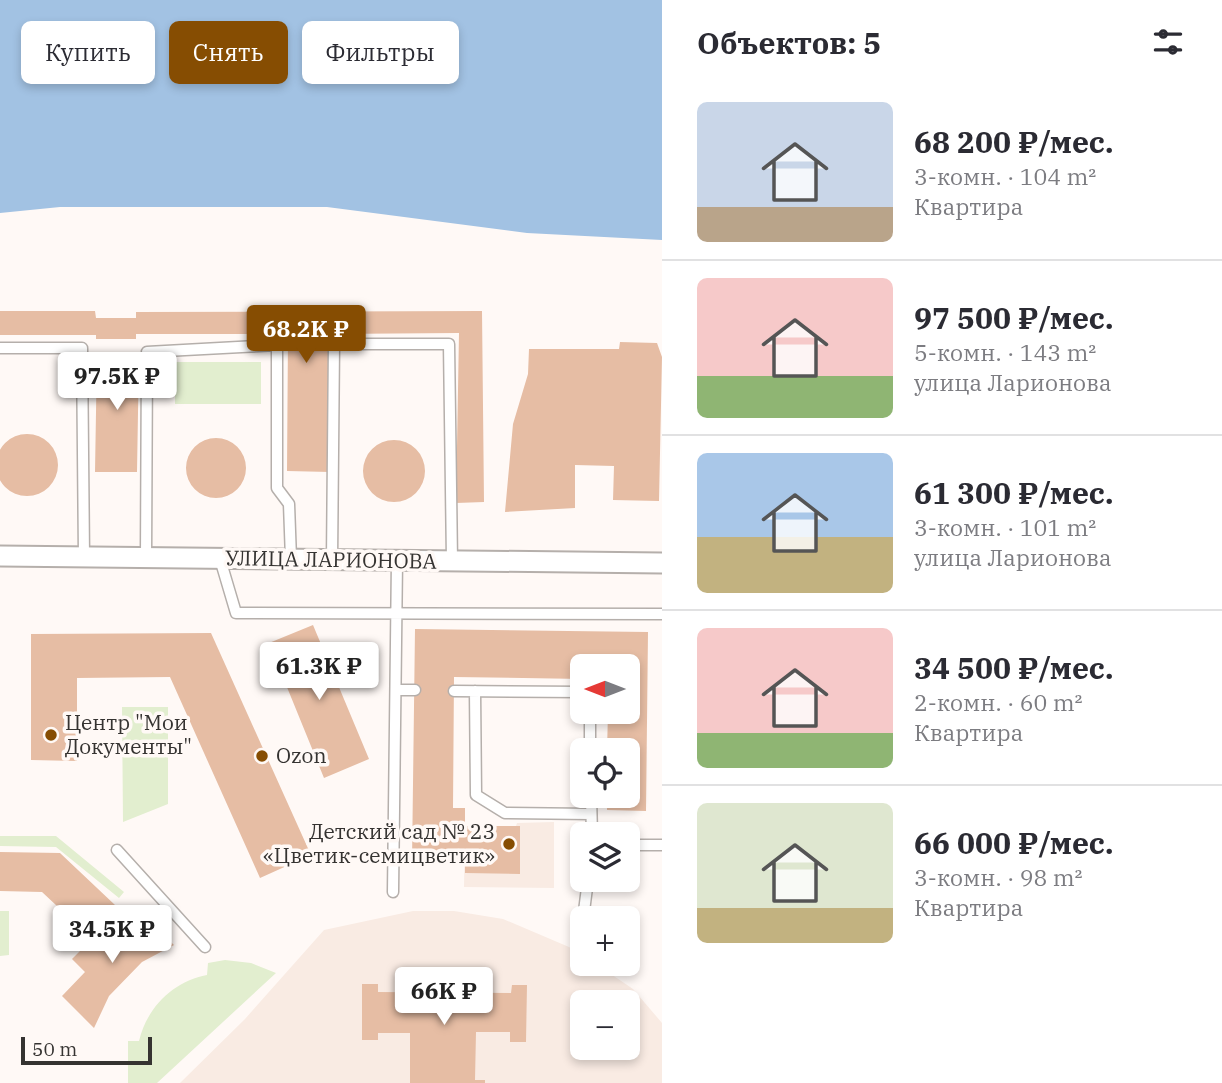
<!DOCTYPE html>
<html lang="ru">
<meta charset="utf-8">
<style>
body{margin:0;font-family:"IBM Plex Serif",serif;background:#f2f2f3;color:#2b2b33;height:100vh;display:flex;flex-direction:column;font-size:26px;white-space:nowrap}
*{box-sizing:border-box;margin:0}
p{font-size:23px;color:#7c7c81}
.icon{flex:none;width:38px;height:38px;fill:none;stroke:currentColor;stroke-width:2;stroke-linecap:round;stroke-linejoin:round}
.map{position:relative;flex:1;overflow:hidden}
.details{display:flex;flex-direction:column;background:#fff;width:560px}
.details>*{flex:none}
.hud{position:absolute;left:21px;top:21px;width:536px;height:63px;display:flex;gap:14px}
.needle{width:46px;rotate:270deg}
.buttons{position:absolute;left:570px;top:654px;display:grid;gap:14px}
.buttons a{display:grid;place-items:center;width:70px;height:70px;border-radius:10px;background:#fff;box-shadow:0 4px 10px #0003;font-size:35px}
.scale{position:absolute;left:21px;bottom:18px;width:131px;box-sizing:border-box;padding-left:7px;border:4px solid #353331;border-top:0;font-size:19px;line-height:24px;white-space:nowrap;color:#353331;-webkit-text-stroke:5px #fff9f6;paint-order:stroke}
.price{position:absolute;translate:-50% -60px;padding:0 16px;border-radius:7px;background:#fff;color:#222;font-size:23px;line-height:46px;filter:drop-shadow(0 2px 4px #0008)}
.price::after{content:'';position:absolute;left:50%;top:42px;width:21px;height:16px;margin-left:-10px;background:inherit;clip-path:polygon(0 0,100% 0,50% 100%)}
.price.current{background:#864d02;color:#fff}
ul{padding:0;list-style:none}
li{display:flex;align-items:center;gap:21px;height:175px;padding:0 35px}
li+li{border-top:2px solid #e1e1e2}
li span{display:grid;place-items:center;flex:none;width:196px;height:140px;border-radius:10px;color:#555}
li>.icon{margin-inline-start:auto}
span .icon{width:84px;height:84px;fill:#fffc;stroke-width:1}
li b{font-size:30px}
h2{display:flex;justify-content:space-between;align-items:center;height:84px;padding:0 35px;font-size:30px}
.pill{padding:0 24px;border-radius:10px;background:#fff;box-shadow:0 4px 10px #0003;font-size:24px;line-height:63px}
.pill.current{background:#864d02;color:#fff}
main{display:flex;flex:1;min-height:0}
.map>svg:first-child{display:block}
.built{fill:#f9ebe3;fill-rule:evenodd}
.green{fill:#e2eecf}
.water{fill:#a2c2e3}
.building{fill:#e6bda4}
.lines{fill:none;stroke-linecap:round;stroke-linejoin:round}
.service-casing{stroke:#b5afab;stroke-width:13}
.minor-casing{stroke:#b5afab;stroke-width:23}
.service{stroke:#fff;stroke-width:10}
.minor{stroke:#fff;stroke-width:19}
.poi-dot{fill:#864d02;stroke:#fff9f6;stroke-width:2.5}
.labels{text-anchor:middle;stroke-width:7;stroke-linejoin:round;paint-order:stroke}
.street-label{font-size:21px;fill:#353331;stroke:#fff9f6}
.poi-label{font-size:21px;fill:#353331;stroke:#fff9f6;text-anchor:start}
</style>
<main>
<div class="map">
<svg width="662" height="1083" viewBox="0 0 662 1083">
<rect width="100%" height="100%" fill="#fff9f6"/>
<path class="built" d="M 554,822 L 554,888 L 464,887 L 465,826 L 516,826 L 517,823 Z
M 413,911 L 454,911 L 503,919 L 569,947 L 583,955 L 583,964 L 596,964 L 633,989 L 662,1023 L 662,1083 L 180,1083 L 245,1019 L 324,930 ZM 583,1003 L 628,1003 L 628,1048 L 583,1048 Z"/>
<path class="green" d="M 175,362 L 261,362 L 261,404 L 175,404 Z
M 122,707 L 168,707 L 168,804 L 123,822 Z
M 0,836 L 56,836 L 124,892 L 119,898 L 56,847 L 0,846 Z
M 0,911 L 9,911 L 9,955 L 0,956 Z
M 225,960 L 251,963 L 276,973 L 157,1083 L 128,1083 L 128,1041 L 139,1041 C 147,1007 174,981 207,975 L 208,963 Z"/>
<path class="water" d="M 0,0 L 662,0 L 662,240 L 527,233 L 327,207 L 60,207 L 0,213 Z"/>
<path class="building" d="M 0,311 L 95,311 L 96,318 L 136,318 L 136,312 L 482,311 L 484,502 L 456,503 L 459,333 L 331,334 L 330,472 L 287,471 L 288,334 L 136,334 L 136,339 L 96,339 L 96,335 L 0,335 Z
M 620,342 L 657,343 L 662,357 L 659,501 L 613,500 L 614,466 L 575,465 L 575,508 L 505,512 L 513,424 L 528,374 L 529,349 L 619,349 Z
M 97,352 L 139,353 L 137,472 L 95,472 Z
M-4 465a31 31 0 1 1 62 0a31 31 0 1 1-62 0Z
M186 468a30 30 0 1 1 60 0a30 30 0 1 1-60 0Z
M363 471a31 31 0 1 1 62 0a31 31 0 1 1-62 0Z
M 313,625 L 369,759 L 324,778 L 269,643 Z
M 415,629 L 648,632 L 646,811 L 607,810 L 607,796 L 628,796 L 628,751 L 607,751 L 608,712 L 628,712 L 628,667 L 583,667 L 583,679 L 454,677 L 453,808 L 465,808 L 465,826 L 520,826 L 520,874 L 465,873 L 465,862 L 412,861 Z
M 211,633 L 311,855 L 260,878 L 170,677 L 77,678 L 77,761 L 31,760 L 31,634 Z
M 0,852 L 60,853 L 115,905 L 87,934 L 42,892 L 0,891 Z
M 142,914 L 174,945 L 142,962 L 109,996 L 94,1028 L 62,996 L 85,972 L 72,959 L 107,924 L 119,938 Z
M 362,984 L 378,984 L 378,992 L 511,993 L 512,985 L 527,985 L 526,1042 L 510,1042 L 510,1032 L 476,1032 L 475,1080 L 485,1080 L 485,1083 L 410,1083 L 410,1033 L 378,1033 L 378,1040 L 362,1040 Z"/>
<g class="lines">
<defs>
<path id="service" d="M 0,348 L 82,348 L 84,557
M 146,558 L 147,352 L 277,345 L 277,488 L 289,504 L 291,559
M 220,559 L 236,613 L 662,614
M 332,560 L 334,344 L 449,344 L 452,561
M 396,690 L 415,690
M 454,691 L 583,692
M 475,691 L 476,795 L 505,813 L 591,814
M 590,712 L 590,751
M 591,796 L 592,835
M 628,845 L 662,845
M 117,850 L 205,947
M 393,892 L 397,560
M 583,919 L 588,880
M 581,940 L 583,924"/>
<path id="minor" d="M 0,556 L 662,563"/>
</defs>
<use href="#service" class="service-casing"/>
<use href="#minor" class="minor-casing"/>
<use href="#service" class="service"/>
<use href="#minor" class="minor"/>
</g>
<g class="poi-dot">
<circle cx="51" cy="735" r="7"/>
<circle cx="262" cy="756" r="7"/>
<circle cx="509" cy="844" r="7"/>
</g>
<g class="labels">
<g class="street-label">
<text transform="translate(331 560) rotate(1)" y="7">УЛИЦА ЛАРИОНОВА</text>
</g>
<g class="poi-label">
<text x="65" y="730">Центр "Мои<tspan x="65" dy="24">Документы"</tspan></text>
<text x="276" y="763">Ozon</text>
<text x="495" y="839" text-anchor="end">Детский сад № 23<tspan x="495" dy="24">«Цветик-семицветик»</tspan></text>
</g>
</g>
</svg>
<div class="buttons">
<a><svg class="needle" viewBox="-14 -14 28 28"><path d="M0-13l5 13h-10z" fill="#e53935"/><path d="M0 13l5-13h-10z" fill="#7c7c81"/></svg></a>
<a><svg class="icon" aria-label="locate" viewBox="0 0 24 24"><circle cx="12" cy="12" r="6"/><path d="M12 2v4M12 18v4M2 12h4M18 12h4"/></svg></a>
<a><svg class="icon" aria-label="layers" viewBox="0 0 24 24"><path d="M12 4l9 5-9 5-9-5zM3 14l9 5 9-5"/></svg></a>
<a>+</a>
<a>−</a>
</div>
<div class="scale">50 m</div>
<b class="price current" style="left:306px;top:365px">68.2K ₽</b>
<b class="price" style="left:117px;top:412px">97.5K ₽</b>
<b class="price" style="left:319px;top:702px">61.3K ₽</b>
<b class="price" style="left:112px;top:965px">34.5K ₽</b>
<b class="price" style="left:444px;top:1027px">66K ₽</b>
<div class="hud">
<a class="pill">Купить</a>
<a class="pill current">Снять</a>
<a class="pill">Фильтры</a>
</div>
</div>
<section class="details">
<h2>Объектов: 5<svg class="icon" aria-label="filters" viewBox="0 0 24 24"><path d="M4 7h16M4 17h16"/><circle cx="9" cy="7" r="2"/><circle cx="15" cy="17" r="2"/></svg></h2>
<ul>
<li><span style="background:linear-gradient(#c9d6e8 75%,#b9a48a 0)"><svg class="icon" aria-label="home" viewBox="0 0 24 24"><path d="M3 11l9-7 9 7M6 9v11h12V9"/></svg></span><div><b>68 200 ₽/мес.</b><p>3-комн. · 104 m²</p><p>Квартира</p></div></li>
<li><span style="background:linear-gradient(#f6c9c9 70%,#8fb573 0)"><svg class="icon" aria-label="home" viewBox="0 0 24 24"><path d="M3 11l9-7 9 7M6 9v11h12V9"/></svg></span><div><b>97 500 ₽/мес.</b><p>5-комн. · 143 m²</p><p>улица Ларионова</p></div></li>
<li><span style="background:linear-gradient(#a9c7e8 60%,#c2b280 0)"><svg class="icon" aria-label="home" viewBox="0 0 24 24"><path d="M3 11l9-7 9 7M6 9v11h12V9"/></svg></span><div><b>61 300 ₽/мес.</b><p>3-комн. · 101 m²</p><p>улица Ларионова</p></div></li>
<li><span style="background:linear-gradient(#f6c9c9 75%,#8fb573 0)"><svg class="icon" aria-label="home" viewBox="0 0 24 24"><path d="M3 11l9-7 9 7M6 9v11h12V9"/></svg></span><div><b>34 500 ₽/мес.</b><p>2-комн. · 60 m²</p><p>Квартира</p></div></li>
<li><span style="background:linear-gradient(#dfe7d0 75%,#c2b280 0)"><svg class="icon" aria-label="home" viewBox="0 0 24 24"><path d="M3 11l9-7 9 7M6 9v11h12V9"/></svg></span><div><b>66 000 ₽/мес.</b><p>3-комн. · 98 m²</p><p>Квартира</p></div></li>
</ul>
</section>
</main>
